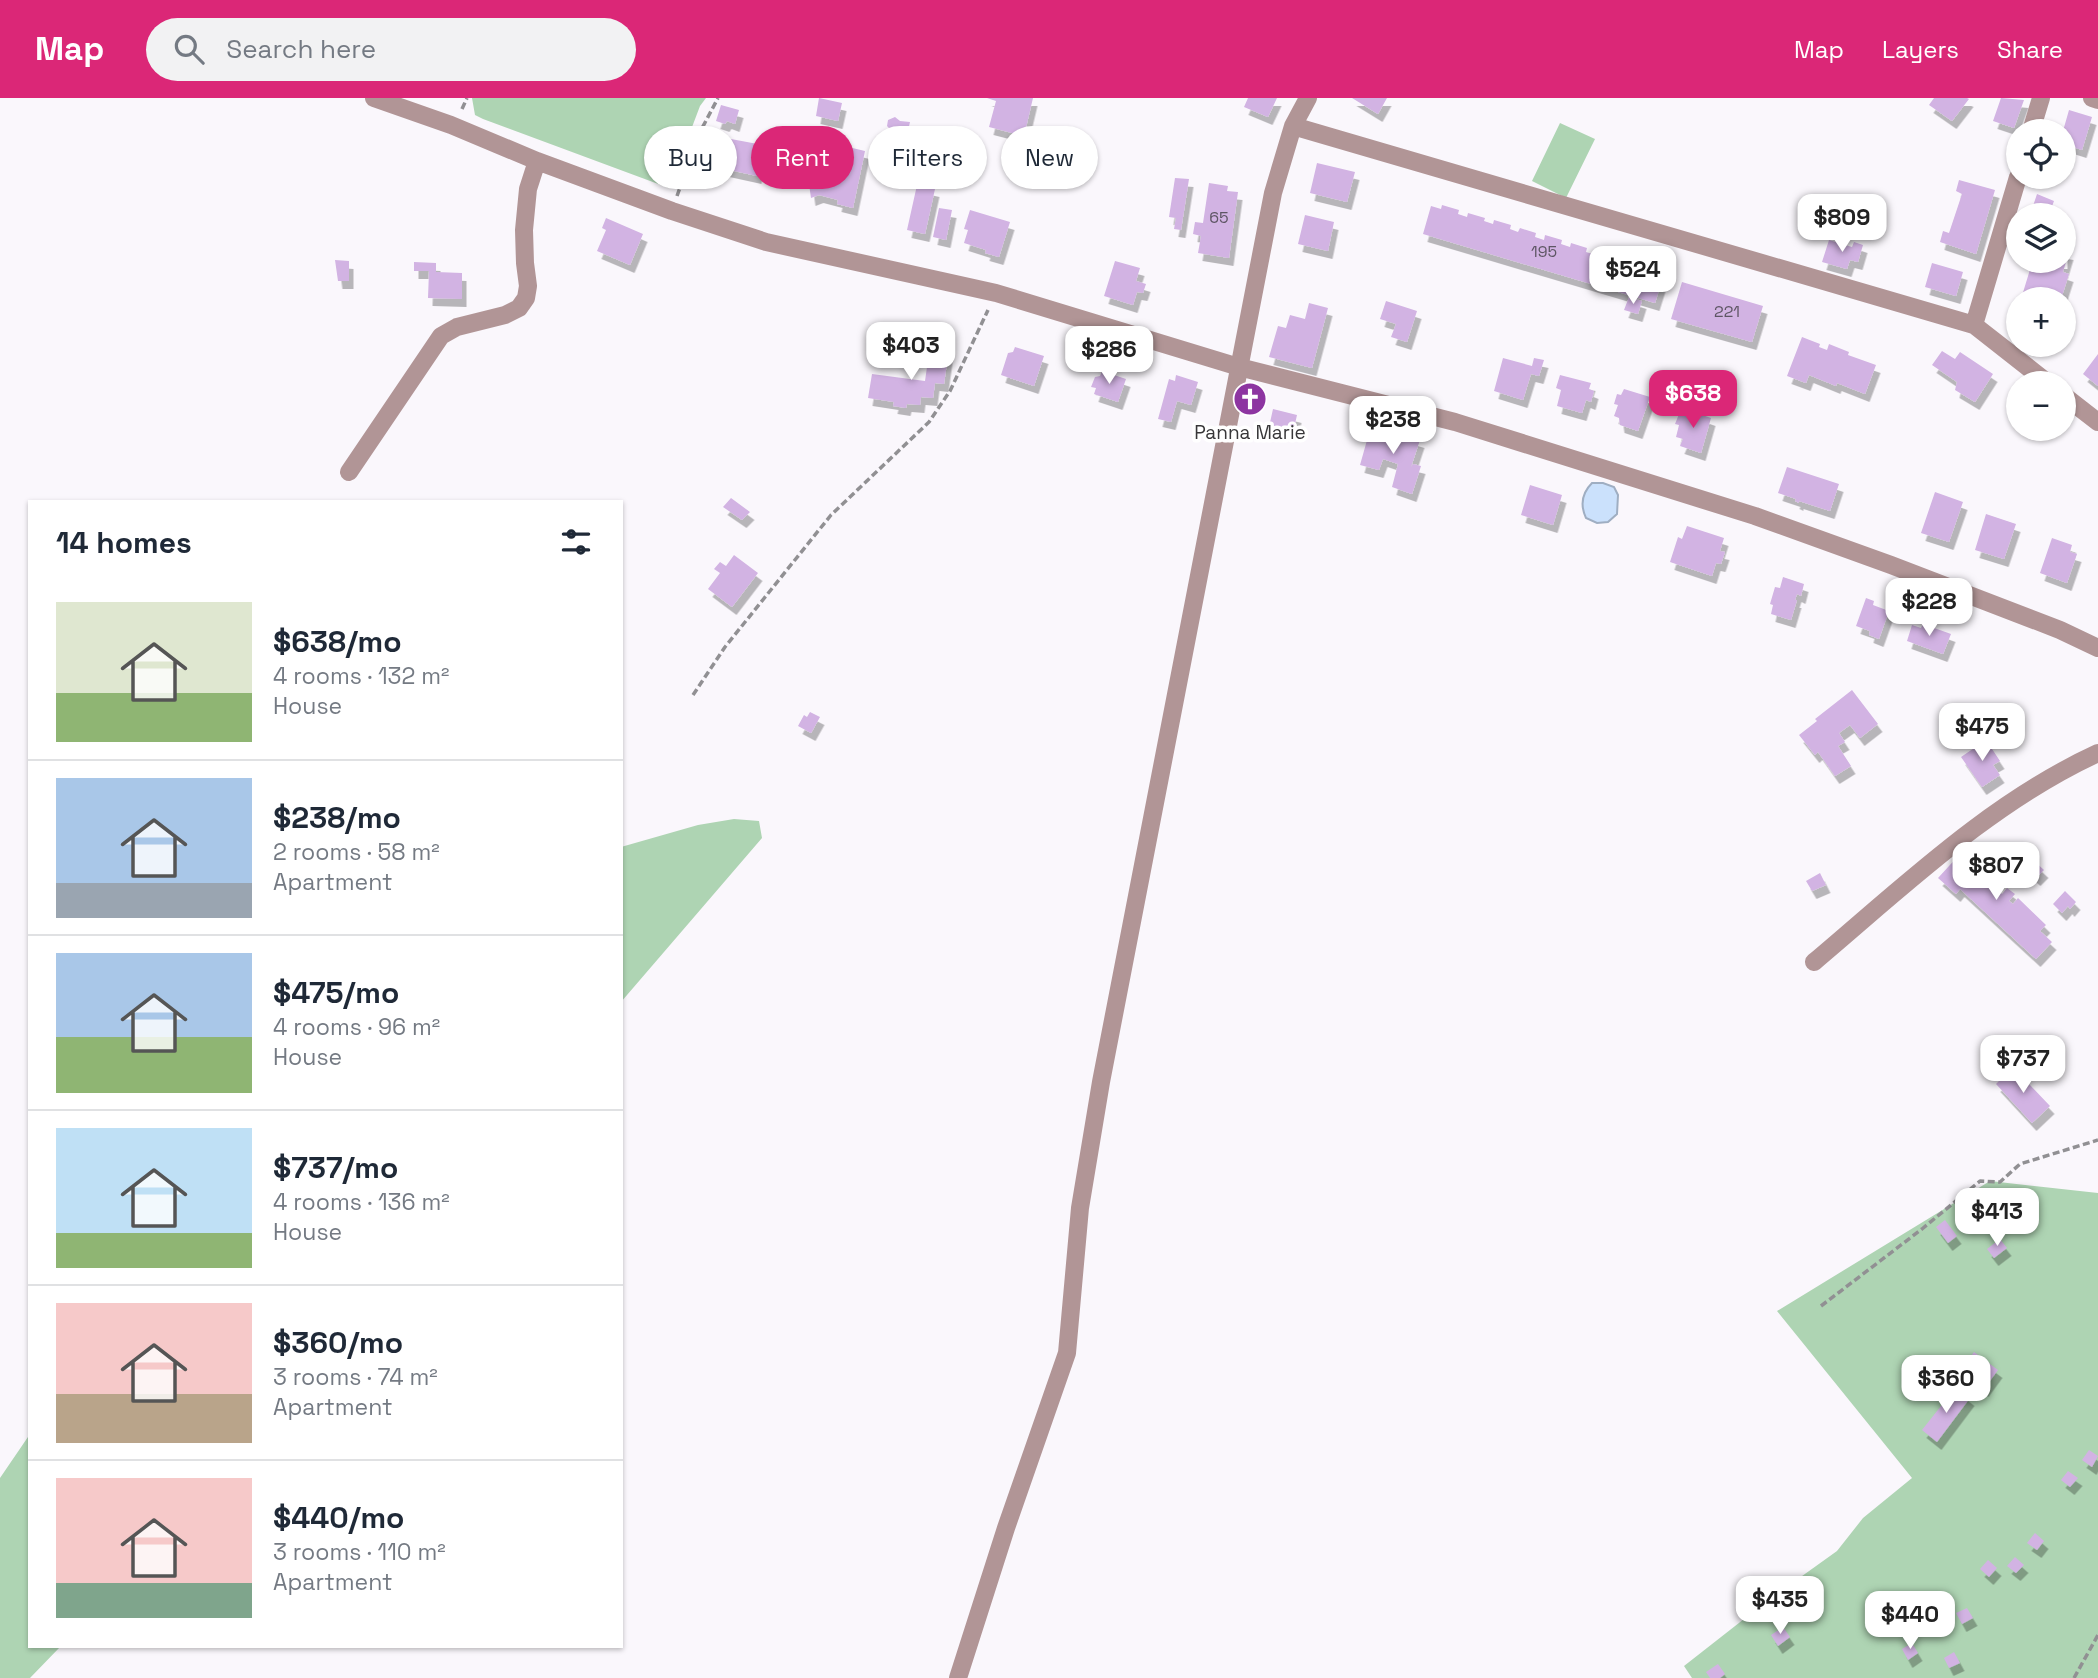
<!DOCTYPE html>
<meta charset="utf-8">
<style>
body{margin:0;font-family:"Space Grotesk",sans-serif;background:#f2f2f3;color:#1f2937;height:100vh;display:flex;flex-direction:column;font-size:26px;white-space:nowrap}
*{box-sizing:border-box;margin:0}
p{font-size:23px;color:#747a83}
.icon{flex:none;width:38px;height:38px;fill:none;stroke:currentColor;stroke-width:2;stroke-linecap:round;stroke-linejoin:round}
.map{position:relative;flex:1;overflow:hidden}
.side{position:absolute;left:28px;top:402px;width:595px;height:1148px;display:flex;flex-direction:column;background:#fff;border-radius:0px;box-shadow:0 2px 5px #0004}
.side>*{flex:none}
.banner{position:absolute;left:644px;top:28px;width:665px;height:63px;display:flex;gap:14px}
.fabs{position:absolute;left:2006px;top:21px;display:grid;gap:14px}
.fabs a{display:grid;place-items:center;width:70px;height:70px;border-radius:50%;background:#fff;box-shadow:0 2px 5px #0004;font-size:35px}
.price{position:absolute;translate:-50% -60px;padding:0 16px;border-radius:14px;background:#fff;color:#222;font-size:23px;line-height:46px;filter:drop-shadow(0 2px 4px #0008)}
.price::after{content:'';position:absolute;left:50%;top:42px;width:21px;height:16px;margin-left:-10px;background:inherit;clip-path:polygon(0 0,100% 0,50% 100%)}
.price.active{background:#db2777;color:#fff}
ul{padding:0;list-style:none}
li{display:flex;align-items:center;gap:21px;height:175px;padding:0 28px}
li+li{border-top:2px solid #e0e1e3}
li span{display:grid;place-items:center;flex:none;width:196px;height:140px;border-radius:0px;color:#555}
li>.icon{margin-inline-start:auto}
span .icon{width:84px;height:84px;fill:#fffc;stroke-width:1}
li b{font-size:30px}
h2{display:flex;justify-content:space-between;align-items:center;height:84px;padding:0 28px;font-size:30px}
.tag{padding:0 24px;border-radius:32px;background:#fff;box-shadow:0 2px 5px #0004;font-size:24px;line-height:63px}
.tag.active{background:#db2777;color:#fff}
header{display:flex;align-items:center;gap:42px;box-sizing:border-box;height:98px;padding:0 35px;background:#db2777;color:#fff}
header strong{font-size:33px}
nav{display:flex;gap:38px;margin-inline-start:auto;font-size:24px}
.search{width:490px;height:63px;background:#f2f2f3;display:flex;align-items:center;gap:18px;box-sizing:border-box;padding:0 24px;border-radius:38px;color:#747a83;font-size:26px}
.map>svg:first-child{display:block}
.green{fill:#aed4b3}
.water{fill:#cbe1fc;stroke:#9faec2;stroke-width:2}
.building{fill:#d2b3e3;filter:url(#shadow)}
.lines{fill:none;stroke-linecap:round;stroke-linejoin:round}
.path{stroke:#919093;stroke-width:3.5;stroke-dasharray:7 3.5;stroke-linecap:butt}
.minor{stroke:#b19596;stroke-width:18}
.labels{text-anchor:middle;stroke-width:7;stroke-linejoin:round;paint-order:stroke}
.number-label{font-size:16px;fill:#5e5664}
.poi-label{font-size:19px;fill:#383739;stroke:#fff}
</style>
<header>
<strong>Map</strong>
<div class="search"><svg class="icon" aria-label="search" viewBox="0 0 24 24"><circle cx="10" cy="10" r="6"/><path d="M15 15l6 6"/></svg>Search here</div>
<nav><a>Map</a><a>Layers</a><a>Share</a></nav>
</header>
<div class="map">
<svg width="2098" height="1580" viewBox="0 0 2098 1580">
<defs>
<filter id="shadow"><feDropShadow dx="4.5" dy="8" stdDeviation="0" flood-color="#0004"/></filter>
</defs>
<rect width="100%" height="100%" fill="#faf7fc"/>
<path class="green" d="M 472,0 L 706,0 L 700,8 L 669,90 L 483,21 L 475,17 Z
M 1560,25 L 1595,41 L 1566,100 L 1532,83 Z
M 734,721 L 759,723 L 762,740 L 621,904 L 621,749 L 698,727 Z
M 1990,1083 L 2098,1095 L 2098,1580 L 1692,1580 L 1684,1568 L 1767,1503 L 1837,1453 L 1863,1420 L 1912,1380 L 1777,1213 Z
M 30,1336 L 30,1549 L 60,1549 L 30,1580 L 0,1580 L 0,1380 Z"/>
<path class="water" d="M 1592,385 L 1603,385 L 1614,389 L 1618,397 L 1617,416 L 1608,424 L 1597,425 L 1586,420 C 1580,407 1582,395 1592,385 Z"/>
<path class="building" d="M 819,0 L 842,5 L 838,23 L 816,18 Z
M 987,0 L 1033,0 L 1024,38 L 989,29 L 996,3 Z
M 1248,0 L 1277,0 L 1268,19 L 1244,9 Z
M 1352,0 L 1387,0 L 1378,16 Z
M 1934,0 L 1967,0 L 1969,1 L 1952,23 L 1929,7 Z
M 2001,0 L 2024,2 L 2014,30 L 1993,23 Z
M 721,7 L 739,12 L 735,26 L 727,23 L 725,26 L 716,23 Z
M 2069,12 L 2092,19 L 2082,52 L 2063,46 L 2063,33 Z
M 895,19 L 900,23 L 910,24 L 908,33 L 899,31 L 892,33 L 887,28 L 888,22 Z
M 952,36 L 967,39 L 966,46 L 980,50 L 976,65 L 947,58 Z
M 731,41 L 763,47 L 761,57 L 767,58 L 765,69 L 759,68 L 757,78 L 725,71 Z
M 844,48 L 865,53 L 853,110 L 837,106 L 838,102 L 819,97 L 811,100 L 808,79 L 812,66 L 838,72 Z
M 1317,65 L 1355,74 L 1347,104 L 1310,95 Z
M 1175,80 L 1189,81 L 1181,132 L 1174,131 L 1176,120 L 1169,119 Z
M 1959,82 L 1995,92 L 1976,156 L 1940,144 L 1943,133 L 1949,135 L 1962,96 L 1956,93 Z
M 1209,85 L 1228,88 L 1227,93 L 1238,94 L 1229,160 L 1198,155 L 1201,138 L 1193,136 L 1195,124 L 1203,125 Z
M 917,87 L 935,91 L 925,136 L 907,132 Z
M 2037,96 L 2054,103 L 2050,114 L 2033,108 Z
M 1442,107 L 1459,112 L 1458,116 L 1467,119 L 1468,115 L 1485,120 L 1484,123 L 1493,126 L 1494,122 L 1511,127 L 1510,131 L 1518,134 L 1520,130 L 1536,135 L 1535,139 L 1544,142 L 1545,137 L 1562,142 L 1561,146 L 1570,149 L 1571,145 L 1587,150 L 1586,154 L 1596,157 L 1597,153 L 1613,157 L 1612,161 L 1620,164 L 1622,160 L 1638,165 L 1637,169 L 1647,172 L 1648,168 L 1665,173 L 1655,205 L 1423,136 L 1431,108 L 1441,111 Z
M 939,110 L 952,112 L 946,142 L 933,139 Z
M 970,112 L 1010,124 L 999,159 L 985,155 L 986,152 L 964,145 L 968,132 L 964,131 Z
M 1305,117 L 1334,124 L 1328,153 L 1298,146 Z
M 606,120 L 643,136 L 630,167 L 597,153 L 606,132 L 602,130 Z
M 1829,142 L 1852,149 L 1854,144 L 1863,147 L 1858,164 L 1850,162 L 1847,171 L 1822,164 Z
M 2063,153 L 2069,154 L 2063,174 L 2069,176 L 2061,201 L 2021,201 L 2032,165 L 2027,163 L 2063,163 Z
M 335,162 L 349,163 L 349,183 L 338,183 Z
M 1115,163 L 1140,170 L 1136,183 L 1146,186 L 1143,195 L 1137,194 L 1133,207 L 1104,198 Z
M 414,164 L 436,165 L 436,174 L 462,175 L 462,201 L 428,200 L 429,173 L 414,173 Z
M 1932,165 L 1963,174 L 1956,198 L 1925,189 Z
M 1682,184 L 1763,208 L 1752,244 L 1671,221 Z
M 1629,199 L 1642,203 L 1638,216 L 1624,212 Z
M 1386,203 L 1417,213 L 1407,244 L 1391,239 L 1396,226 L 1380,221 Z
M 1309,205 L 1328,210 L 1312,270 L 1269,259 L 1278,228 L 1286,230 L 1290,217 L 1305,221 Z
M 1802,239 L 1820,246 L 1819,249 L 1827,252 L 1829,246 L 1849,254 L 1848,257 L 1876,267 L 1865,296 L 1837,285 L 1836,288 L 1809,277 L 1806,285 L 1787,278 Z
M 930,248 L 949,251 L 944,286 L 935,285 L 933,300 L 921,299 L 920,307 L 907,306 L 906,310 L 893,308 L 894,304 L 868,300 L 872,276 L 925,283 Z
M 1015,249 L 1044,258 L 1034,288 L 1001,277 L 1008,255 L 1013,254 Z
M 1942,253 L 1955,261 L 1960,254 L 1993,276 L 1975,304 L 1955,292 L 1957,284 L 1932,267 Z
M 2098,256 L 2098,288 L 2083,276 Z
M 1503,260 L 1532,268 L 1534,260 L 1544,262 L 1539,278 L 1531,276 L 1523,302 L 1494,293 Z
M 1102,273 L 1126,281 L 1118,304 L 1094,296 L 1096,290 L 1091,289 L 1095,279 L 1100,278 Z
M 1176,277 L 1198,284 L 1191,307 L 1177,303 L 1171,324 L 1158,321 L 1169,281 L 1175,283 Z
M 1560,277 L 1591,285 L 1589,291 L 1594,293 L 1591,304 L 1586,302 L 1582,315 L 1557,308 L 1561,292 L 1556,290 Z
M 1624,291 L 1650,299 L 1638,333 L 1620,327 L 1619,320 L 1614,318 L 1618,307 L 1614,306 L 1617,296 L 1621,297 Z
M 1247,294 L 1257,297 L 1253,308 L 1244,305 Z
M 1273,311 L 1297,317 L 1293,335 L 1269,329 Z
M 1685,311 L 1711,320 L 1701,355 L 1680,348 L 1683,341 L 1676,339 L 1679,327 L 1675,326 L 1679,316 L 1683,318 Z
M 1371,328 L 1420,342 L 1411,369 L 1413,366 L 1421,368 L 1412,396 L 1392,389 L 1398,366 L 1383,361 L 1379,372 L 1360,367 Z
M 1787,369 L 1839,386 L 1830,413 L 1799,403 L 1799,405 L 1795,403 L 1796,401 L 1778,395 Z
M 1530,387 L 1562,397 L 1553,427 L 1521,417 Z
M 1935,394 L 1963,404 L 1949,444 L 1921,435 Z
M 731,400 L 750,414 L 742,422 L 723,409 Z
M 1986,416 L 2016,426 L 2004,461 L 1975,452 Z
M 1687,428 L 1724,440 L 1720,453 L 1725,454 L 1721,466 L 1716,465 L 1712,478 L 1670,464 L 1678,439 L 1682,441 Z
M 2052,440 L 2072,447 L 2070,454 L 2077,456 L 2067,485 L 2040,475 Z
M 734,457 L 758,475 L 732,509 L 708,491 L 720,475 L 714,471 L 720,464 L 726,468 Z
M 1783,479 L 1804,486 L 1801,498 L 1797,496 L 1795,502 L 1797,502 L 1791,522 L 1771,516 L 1773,507 L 1770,506 L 1775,489 L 1780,490 Z
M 1866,500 L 1874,503 L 1873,507 L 1889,513 L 1879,541 L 1869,537 L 1870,533 L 1856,528 Z
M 1923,526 L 1951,536 L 1943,556 L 1907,543 L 1912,527 L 1921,530 Z
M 1852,592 L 1878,626 L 1860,640 L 1850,627 L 1839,635 L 1845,644 L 1838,648 L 1851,668 L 1835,678 L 1818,654 L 1815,657 L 1799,637 L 1817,623 L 1815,621 Z
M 810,614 L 820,619 L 811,635 L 798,628 L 804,617 L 807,619 Z
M 1986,642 L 2000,663 L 1993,667 L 2000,677 L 1982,689 L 1961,659 Z
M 1971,744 L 1984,757 L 1971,770 L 1976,776 L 1981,780 L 1983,778 L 2002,796 L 2007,790 L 2015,796 L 2009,803 L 2013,806 L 2018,800 L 2046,827 L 2040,833 L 2052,844 L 2036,861 L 1960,791 L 1956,796 L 1938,780 Z
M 2031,760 L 2044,772 L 2036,780 L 2023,769 Z
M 1820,775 L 1826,787 L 1812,793 L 1806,783 Z
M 2065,793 L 2076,804 L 2070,811 L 2068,808 L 2062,815 L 2053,806 Z
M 2013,969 L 2050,1008 L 2032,1025 L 1996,986 Z
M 1945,1122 L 1957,1138 L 1948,1145 L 1936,1129 Z
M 2000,1141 L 2007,1150 L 1994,1160 L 1987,1151 Z
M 1974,1254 L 1998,1272 L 1984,1291 L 1960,1273 Z
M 1956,1289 L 1970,1300 L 1937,1344 L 1922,1332 Z
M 2089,1352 L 2098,1358 L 2092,1369 L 2082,1362 Z
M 2068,1373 L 2078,1380 L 2070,1389 L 2061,1382 Z
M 2035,1435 L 2044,1443 L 2037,1452 L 2027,1445 Z
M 2015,1459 L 2024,1467 L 2016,1475 L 2007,1468 Z
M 1988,1462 L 1997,1470 L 1989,1479 L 1980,1471 Z
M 1967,1510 L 1973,1520 L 1962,1526 L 1956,1515 Z
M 1783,1529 L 1790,1539 L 1778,1548 L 1771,1537 Z
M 1912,1545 L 1918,1555 L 1908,1562 L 1902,1551 Z
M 1954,1554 L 1960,1565 L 1949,1570 L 1944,1560 Z
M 1718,1566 L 1725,1576 L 1720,1580 L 1710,1580 L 1706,1574 Z"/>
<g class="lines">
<path class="path" d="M 462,11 L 467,0
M 677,98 L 700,34 L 718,0
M 693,597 L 725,549 L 831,417 L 929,324 L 950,293 L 988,212
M 1821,1208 L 1922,1131 L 1980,1083 L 2000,1084 L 2020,1066 L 2098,1042
M 2074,1580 L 2098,1537"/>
<path class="minor" d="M 374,0 L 451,27 L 537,63 L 672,113 L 766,144 L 996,195 L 1239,269 L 1455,324 L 1755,418 L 1891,467 L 2060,532 L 2098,550
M 2092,0 L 2098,2
M 1293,28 L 1974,227 L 2048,285
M 2031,33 L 2041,0
M 1974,227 L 2018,79
M 2063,297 L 2098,324
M 349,374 L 441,238 L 457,229 L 505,217 L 519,210 L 526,200 L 528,188 L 525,165 L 524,132 L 528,91 L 537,63
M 1814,864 C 1903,789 1991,704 2098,655
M 958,1580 L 1006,1430 L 1067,1255 L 1080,1110 L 1101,984 L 1273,95 L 1293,28 L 1308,0"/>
</g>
<defs>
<symbol id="church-disc" viewBox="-11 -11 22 22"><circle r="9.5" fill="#8d35a1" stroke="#fff"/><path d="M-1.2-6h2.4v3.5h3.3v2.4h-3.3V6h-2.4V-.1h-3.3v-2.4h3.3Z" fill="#fff"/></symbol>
</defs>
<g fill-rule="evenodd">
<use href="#church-disc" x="1231" y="282" width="38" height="38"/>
</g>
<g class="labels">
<g class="number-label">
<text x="1219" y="125">65</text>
<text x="1544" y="159">195</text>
<text x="1727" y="219">221</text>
</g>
<g class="poi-label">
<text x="1250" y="341">Panna Marie</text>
</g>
</g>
</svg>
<div class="fabs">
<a><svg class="icon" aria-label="locate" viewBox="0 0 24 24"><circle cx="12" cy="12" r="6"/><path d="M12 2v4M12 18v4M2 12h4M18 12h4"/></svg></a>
<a><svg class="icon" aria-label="layers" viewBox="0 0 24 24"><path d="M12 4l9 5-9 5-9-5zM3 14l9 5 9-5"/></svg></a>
<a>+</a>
<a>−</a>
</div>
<b class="price" style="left:1842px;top:156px">$809</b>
<b class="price" style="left:1633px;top:208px">$524</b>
<b class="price" style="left:911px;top:284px">$403</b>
<b class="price" style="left:1109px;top:288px">$286</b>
<b class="price active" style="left:1693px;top:332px">$638</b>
<b class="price" style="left:1393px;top:358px">$238</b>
<b class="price" style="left:1929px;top:540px">$228</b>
<b class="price" style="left:1982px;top:665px">$475</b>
<b class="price" style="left:1996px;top:804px">$807</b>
<b class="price" style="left:2023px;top:997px">$737</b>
<b class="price" style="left:1997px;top:1150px">$413</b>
<b class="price" style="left:1946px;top:1317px">$360</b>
<b class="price" style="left:1780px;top:1538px">$435</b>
<b class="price" style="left:1910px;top:1553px">$440</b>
<div class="banner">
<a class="tag">Buy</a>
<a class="tag active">Rent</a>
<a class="tag">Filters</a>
<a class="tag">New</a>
</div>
<section class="side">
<h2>14 homes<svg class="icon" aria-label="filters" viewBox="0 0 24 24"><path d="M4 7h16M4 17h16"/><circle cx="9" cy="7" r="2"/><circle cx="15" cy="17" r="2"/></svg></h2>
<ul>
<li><span style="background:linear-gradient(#dfe7d0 65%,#8fb573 0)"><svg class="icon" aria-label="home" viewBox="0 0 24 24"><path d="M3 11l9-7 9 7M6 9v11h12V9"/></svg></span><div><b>$638/mo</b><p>4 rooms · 132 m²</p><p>House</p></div></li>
<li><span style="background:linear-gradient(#a9c7e8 75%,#9aa5b1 0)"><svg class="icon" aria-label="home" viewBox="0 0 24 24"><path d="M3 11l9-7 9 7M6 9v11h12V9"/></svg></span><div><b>$238/mo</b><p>2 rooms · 58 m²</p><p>Apartment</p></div></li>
<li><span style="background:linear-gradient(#a9c7e8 60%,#8fb573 0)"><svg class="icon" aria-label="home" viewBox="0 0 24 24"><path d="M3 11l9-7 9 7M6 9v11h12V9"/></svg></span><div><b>$475/mo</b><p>4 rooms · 96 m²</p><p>House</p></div></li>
<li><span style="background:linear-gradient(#bfe0f5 75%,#8fb573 0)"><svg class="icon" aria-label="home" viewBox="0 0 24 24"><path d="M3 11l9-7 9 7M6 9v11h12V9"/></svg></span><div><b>$737/mo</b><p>4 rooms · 136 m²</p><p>House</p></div></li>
<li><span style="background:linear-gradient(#f6c9c9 65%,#b9a48a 0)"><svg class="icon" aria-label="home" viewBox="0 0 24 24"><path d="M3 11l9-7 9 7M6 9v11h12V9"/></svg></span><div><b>$360/mo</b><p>3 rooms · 74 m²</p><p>Apartment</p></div></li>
<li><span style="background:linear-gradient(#f6c9c9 75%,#7fa58c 0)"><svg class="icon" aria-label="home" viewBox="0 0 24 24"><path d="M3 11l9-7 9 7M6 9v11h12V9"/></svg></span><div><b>$440/mo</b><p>3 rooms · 110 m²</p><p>Apartment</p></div></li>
</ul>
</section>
</div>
